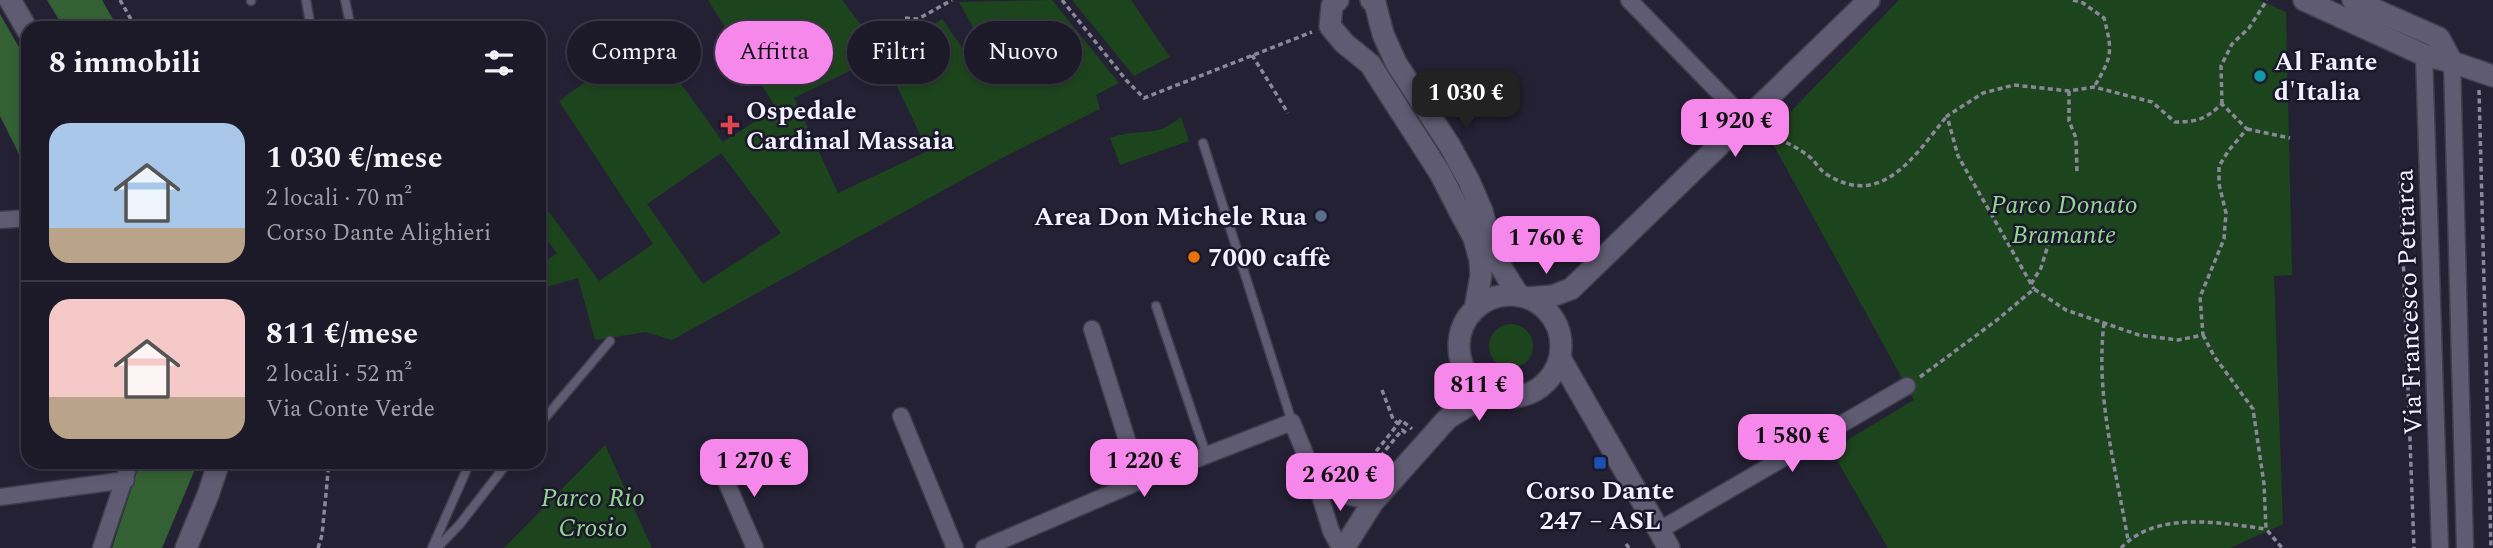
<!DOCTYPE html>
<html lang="it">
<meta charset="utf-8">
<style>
body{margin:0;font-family:Spectral,serif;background:#292634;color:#f1f3f6;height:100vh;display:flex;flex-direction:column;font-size:26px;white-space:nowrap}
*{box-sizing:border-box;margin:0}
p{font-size:23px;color:#a0a0a8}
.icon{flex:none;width:38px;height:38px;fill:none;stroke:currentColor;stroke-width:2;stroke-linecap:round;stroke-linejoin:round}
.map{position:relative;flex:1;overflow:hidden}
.side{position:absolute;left:21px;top:21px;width:525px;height:448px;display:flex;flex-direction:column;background:#1c1928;border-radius:21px;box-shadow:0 4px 10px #0003,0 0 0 2px #3a3845}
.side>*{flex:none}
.guide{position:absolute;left:567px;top:21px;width:665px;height:63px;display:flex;gap:14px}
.price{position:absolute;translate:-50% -60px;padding:0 16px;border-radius:14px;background:#f788eb;color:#111;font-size:23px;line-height:46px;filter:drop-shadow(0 2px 4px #0008)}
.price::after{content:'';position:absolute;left:50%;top:42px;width:21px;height:16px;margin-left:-10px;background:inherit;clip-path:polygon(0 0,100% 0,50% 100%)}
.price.active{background:#222;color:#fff}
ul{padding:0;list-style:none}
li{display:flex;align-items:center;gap:21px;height:175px;padding:0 28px}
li+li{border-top:2px solid #3a3845}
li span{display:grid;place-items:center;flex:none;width:196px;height:140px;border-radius:21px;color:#555}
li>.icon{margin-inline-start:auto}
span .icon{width:84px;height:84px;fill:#fffc;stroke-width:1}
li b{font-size:30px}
h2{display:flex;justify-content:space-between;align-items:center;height:84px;padding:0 28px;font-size:30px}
.pill{padding:0 24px;border-radius:32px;background:#1c1928;box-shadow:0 4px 10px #0003,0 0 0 2px #3a3845;font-size:24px;line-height:63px}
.pill.active{background:#f788eb;color:#111}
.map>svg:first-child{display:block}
.green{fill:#1d451d;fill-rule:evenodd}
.forest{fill:#346134}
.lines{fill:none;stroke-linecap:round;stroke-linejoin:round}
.service-casing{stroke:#403d4e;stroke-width:11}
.minor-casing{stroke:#403d4e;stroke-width:19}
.tertiary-casing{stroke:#403d4e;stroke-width:24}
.path{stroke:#8a8798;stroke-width:3.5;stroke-dasharray:5 3.5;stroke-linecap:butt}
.service{stroke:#5f5b72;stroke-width:8}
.minor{stroke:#5f5b72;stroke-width:16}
.tertiary{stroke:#5f5b72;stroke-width:21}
.culture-dot{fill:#0f9aa8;stroke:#1b182b;stroke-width:2.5}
.health-dot{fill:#e0444e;stroke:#1b182b;stroke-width:2.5}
.service-dot{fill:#5c6f8a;stroke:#1b182b;stroke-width:2.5}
.food-dot{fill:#e8710a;stroke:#1b182b;stroke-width:2.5}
.transit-dot{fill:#1a4fb4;stroke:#1b182b;stroke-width:2.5}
.labels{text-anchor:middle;stroke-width:5;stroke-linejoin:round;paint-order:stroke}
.poi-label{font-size:26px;font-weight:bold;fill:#f3f1ff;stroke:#1b182b;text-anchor:start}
.park-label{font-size:26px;font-style:italic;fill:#94d792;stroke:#1b182b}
.street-label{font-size:26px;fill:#f3f1ff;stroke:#1b182b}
</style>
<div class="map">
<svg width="2493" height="548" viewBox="0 0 2493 548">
<rect width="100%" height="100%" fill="#252135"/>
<path class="green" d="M 708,0 L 842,0 L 873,41 L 884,48 L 907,40 L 942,19 L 983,77 L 998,72 L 959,2 L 1052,0 L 1119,83 L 1096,95 L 1100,109 L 998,160 L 672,340 L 646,332 L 595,340 L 578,278 L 539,289 L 539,266 L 557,253 L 539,230 L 539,198 L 599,281 L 653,244 L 559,101 L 647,37 L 723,142 L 776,108 ZM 882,55 L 928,151 L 838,193 L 794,98 ZM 721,153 L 781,233 L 703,284 L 647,204 Z
M 1072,0 L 1131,0 L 1170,57 L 1134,76 Z
M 1899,0 L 2259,0 L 2286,12 L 2292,275 L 2274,276 L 2283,524 L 2230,548 L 1888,548 L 1831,450 L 1914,400 L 1768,135 Z
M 1181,117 L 1189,141 L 1120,165 L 1110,138 C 1139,127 1154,140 1181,117 Z
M1489 346a22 22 0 1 1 44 0a22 22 0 1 1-44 0Z
M 605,445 L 652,548 L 504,548 Z"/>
<path class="forest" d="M 47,0 L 102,0 L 118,28 L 64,28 Z
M 0,14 L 28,63 L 28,172 L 0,116 Z
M 140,462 L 198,462 L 162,548 L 112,548 Z"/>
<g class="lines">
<defs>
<path id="service" d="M 306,0 L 311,28
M 345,0 L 351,28
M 251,1 L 251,0
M 1203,143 L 1292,422
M 1156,306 L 1206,454
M 539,425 L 610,341
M 432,548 L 470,462
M 437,548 L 460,524 L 508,462"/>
<path id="minor" d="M 1629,0 L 1745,119
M 2424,55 L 2440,548
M 2452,62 L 2465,548
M 0,220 L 28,218
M 1092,329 L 1140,481
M 901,416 L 955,548
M 719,465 L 755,548
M 1313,473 L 1342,495 L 1373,502
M 0,497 L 126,480
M 1658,531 L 1907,386
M 101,548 L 130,462
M 984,548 L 1140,481 L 1292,422 L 1313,473 L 1331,531 L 1340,548"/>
<path id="tertiary" d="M 10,0 L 28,31
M 1338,0 L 1332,6 L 1330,26 L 1344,43 L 1370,64 L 1440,173 L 1461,214 L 1474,238 L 1480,260 L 1481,275 L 1475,309
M 1371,0 L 1375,3 L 1383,34 L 1396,63 L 1450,146 L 1469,181 L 1482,211 L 1494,256 L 1519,296
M 2304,0 L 2424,55 L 2452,62 L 2493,76
M 2353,0 L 2439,38 L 2452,62
M1459 346a51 51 0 1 1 102 0a51 51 0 1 1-102 0Z
M 1527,298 L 1552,296 L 1571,289 L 1869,0
M 1560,358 L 1669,548
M 186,548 L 208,495 L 219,462
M 1344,548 L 1373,502 L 1448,418 L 1489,393"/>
</defs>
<use href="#service" class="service-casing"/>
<use href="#minor" class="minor-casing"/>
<use href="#tertiary" class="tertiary-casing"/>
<path class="path" d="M 120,0 L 136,28
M 1062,0 L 1126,80 L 1144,98 L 1312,32
M 2073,0 L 2083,3 L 2104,18 C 2113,52 2112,57 2094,87
M 905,18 L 918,19 L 952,0
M 1252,55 L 1288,113
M 2479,90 L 2491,548
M 2069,91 L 2069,121 L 2076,138 L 2077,172
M 2222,104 L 2221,66 L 2232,44 L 2249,28 L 2267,0
M 2247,129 L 2290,138
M 1763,132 C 1780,140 1797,146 1811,158 C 1816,163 1820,170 1826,174 C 1882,210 1915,155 1947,116
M 2400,173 L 2414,548
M 2031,284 L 2041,268 L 2048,245
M 2104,323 C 2095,395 2116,469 2128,540
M 2203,335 L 2214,356 L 2253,409 L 2264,484 L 2266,529 L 2282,548
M 1920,377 L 1997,320 L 2034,289 L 2066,310 L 2139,335 L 2178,340 L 2203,335 L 2200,297 L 2224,239 L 2226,213 L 2219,184 L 2219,166 L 2229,150 L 2247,129 L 2222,104 C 2205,119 2198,122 2175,122 L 2152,102 L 2094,87 L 2069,91 L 2014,85 L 1983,93 L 1947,116 L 1958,156 L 2034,289
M 1450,388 C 1458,365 1448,339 1458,319
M 1382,390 L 1393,419 L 1398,424 L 1374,454 L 1379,458 L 1402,430 L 1406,433
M 1398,424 L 1401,420 L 1412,429
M 1626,544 L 1629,548
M 318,548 L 322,535 L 329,462
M 2121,548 C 2157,510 2220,523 2266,529"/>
<use href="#service" class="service"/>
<use href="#minor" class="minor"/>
<use href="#tertiary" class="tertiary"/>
</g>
<circle class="culture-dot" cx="2260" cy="76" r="7"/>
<path class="health-dot" d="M726.5 114.5h7v7h7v7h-7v7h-7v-7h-7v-7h7z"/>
<circle class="service-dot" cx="1321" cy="216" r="7"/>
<circle class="food-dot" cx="1194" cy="257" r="7"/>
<rect class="transit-dot" x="1593" y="456" width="14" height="14" rx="3.5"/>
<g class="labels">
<g class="poi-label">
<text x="2274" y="70">Al Fante<tspan x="2274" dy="30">d'Italia</tspan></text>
<text x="746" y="119">Ospedale<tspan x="746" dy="30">Cardinal Massaia</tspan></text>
<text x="1307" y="225" text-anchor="end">Area Don Michele Rua</text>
<text x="1208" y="266">7000 caffè</text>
<text x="1600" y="499" text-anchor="middle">Corso Dante<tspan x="1600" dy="30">247 – ASL</tspan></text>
</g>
<g class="park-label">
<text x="2064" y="213">Parco Donato<tspan x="2064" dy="30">Bramante</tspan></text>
<text x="593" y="506">Parco Rio<tspan x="593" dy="30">Crosio</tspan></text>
</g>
<g class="street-label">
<text transform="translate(2408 302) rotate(-92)" y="9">Via Francesco Petrarca</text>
</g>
</g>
</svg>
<b class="price active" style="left:1466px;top:131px">1 030 €</b>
<b class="price" style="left:1735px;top:159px">1 920 €</b>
<b class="price" style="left:1546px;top:276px">1 760 €</b>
<b class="price" style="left:1479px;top:423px">811 €</b>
<b class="price" style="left:1792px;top:474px">1 580 €</b>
<b class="price" style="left:754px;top:499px">1 270 €</b>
<b class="price" style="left:1144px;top:499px">1 220 €</b>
<b class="price" style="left:1340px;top:513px">2 620 €</b>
<div class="guide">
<a class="pill">Compra</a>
<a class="pill active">Affitta</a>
<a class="pill">Filtri</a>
<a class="pill">Nuovo</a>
</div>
<section class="side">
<h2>8 immobili<svg class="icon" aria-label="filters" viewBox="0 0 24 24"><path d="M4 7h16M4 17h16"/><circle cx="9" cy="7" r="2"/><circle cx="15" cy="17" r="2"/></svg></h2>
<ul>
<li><span style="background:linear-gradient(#a9c7e8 75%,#b9a48a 0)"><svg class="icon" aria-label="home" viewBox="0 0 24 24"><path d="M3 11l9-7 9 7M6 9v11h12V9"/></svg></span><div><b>1 030 €/mese</b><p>2 locali · 70 m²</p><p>Corso Dante Alighieri</p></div></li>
<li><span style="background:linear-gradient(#f6c9c9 70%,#b9a48a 0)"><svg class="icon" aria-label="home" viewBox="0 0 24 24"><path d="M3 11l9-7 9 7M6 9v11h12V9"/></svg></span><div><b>811 €/mese</b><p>2 locali · 52 m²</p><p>Via Conte Verde</p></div></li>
</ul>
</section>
</div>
